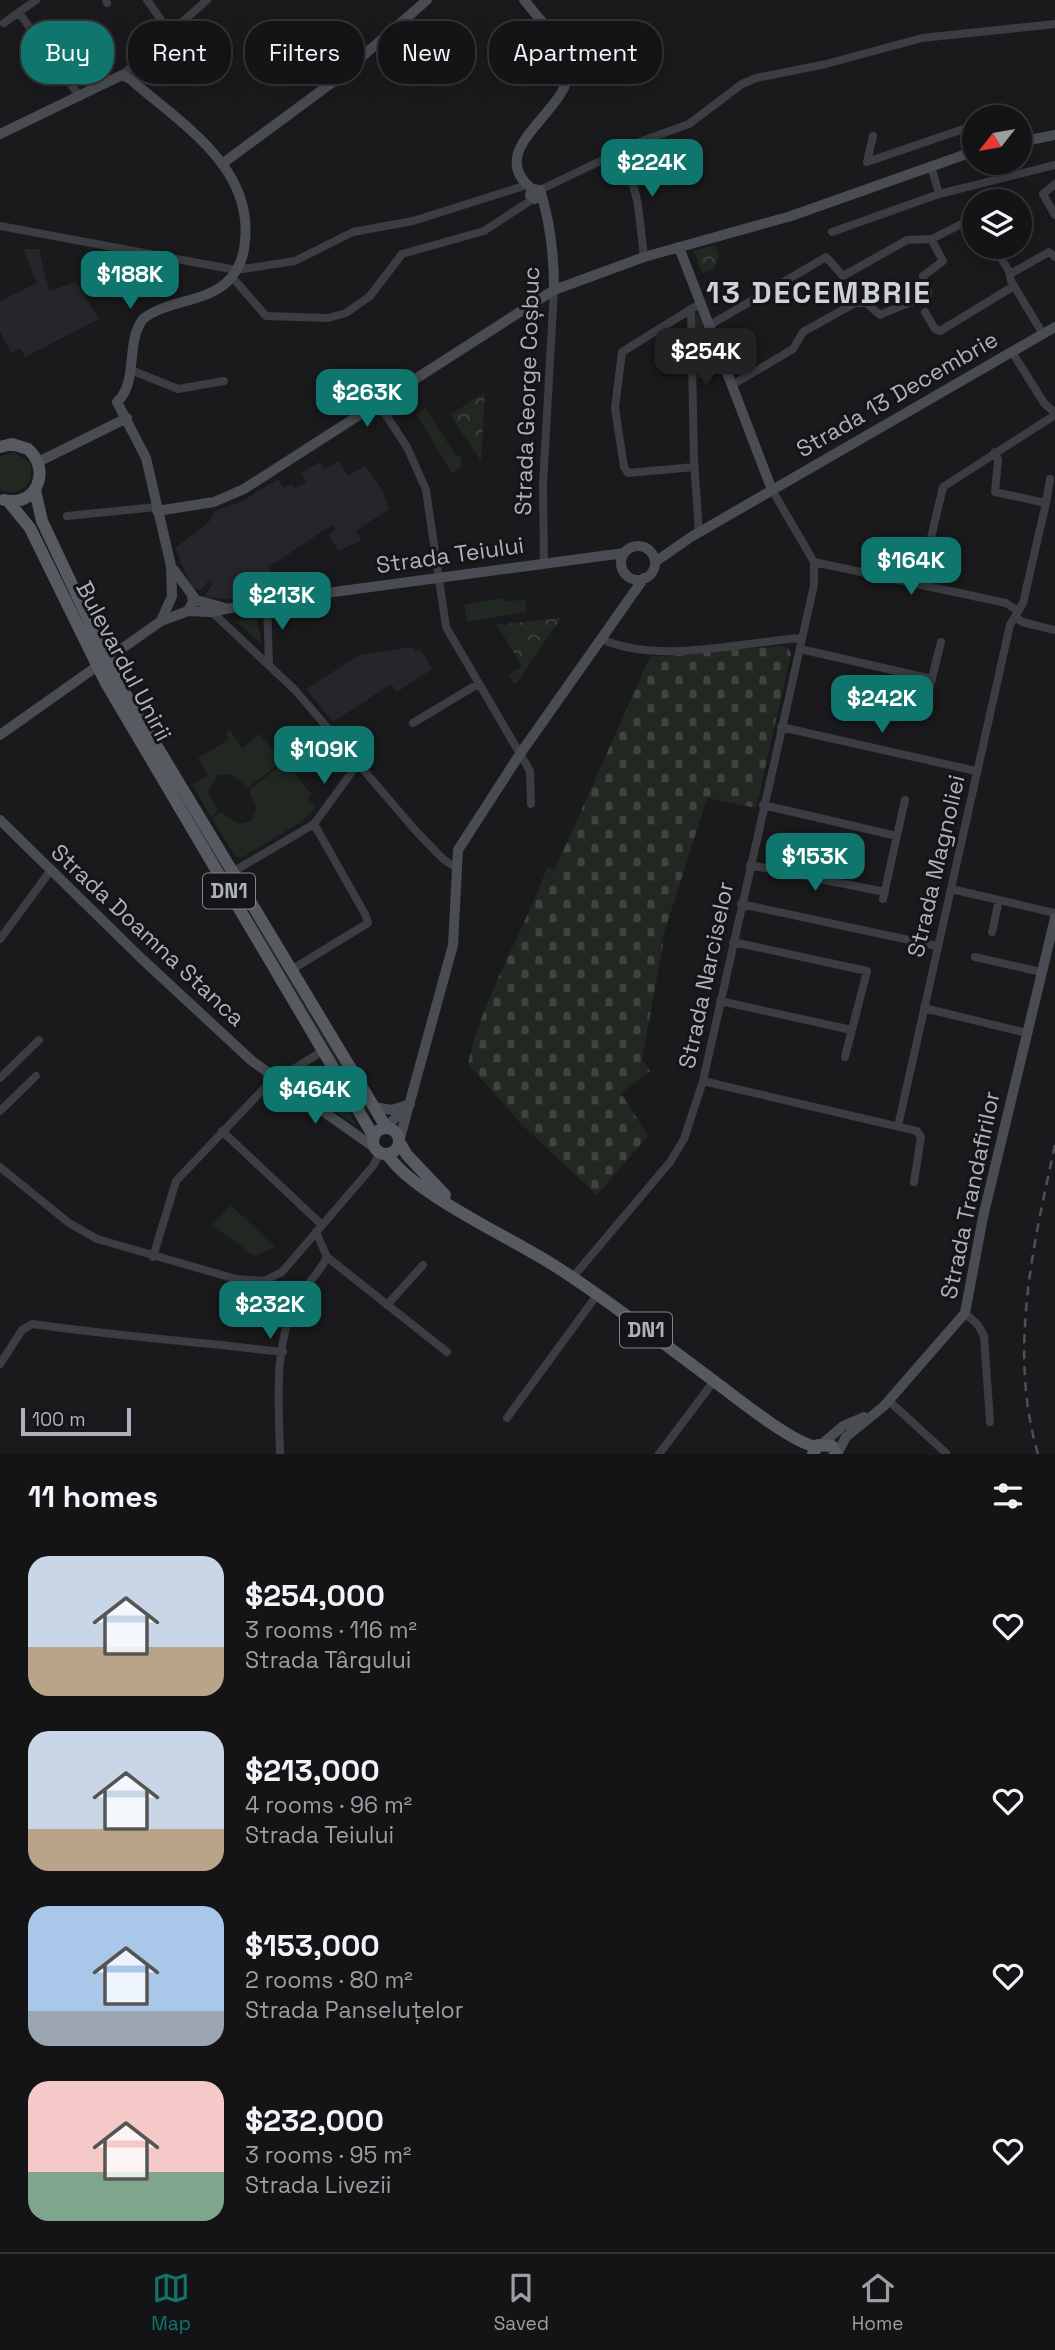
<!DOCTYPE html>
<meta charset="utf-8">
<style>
body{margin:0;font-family:"Space Grotesk",sans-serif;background:#212123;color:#f1f3f6;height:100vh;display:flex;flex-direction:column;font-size:26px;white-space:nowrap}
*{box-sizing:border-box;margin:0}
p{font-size:23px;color:#9d9ea1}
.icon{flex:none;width:38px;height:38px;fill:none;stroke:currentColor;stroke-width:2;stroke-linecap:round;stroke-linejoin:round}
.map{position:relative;height:1454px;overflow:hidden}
.details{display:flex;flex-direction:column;background:#141416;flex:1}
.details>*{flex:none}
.hud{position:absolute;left:21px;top:21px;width:700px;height:63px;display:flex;gap:14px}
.needle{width:46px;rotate:239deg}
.tools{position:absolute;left:962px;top:105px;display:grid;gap:14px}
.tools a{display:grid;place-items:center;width:70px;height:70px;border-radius:50%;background:#141416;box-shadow:0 7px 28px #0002,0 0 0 2px #333335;font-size:35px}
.scale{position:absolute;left:21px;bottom:18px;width:110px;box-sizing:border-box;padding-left:7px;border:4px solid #adb2bd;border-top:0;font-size:19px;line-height:24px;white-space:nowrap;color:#adb2bd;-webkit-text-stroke:5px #151518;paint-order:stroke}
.price{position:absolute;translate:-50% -60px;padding:0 16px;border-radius:14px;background:#0f766e;color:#fff;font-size:23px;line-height:46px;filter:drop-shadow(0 2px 4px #0008)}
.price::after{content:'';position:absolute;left:50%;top:42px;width:21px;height:16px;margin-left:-10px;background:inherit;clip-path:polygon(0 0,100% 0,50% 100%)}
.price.on{background:#222;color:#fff}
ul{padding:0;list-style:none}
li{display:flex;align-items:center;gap:21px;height:175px;padding:0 28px}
li span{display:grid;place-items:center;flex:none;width:196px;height:140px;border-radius:21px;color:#555}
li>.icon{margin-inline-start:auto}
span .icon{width:84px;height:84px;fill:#fffc;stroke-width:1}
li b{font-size:30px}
h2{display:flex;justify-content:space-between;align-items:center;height:84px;padding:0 28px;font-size:30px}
.pill{padding:0 24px;border-radius:28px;background:#141416;box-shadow:0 7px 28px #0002,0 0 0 2px #333335;font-size:24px;line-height:63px}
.pill.on{background:#0f766e;color:#fff}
.menu{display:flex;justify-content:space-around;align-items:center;height:98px;border-top:2px solid #333335;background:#141416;font-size:19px;color:#9d9ea1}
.menu a{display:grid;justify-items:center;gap:4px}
.menu .on{color:#0f766e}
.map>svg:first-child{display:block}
.built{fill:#26262a}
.grass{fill:#202821}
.cemetery{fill:url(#cemetery-stones)}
.park{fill:url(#park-crowns)}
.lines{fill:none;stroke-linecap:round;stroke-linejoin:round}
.street{stroke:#3b3d42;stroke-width:8}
.secondary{stroke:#494c52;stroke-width:10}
.primary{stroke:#575a61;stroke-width:12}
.rail{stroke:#4e5157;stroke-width:2.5;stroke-dasharray:9 7;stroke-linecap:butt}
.labels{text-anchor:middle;stroke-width:6;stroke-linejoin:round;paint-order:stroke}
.shield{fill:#151518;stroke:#7f838c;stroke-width:2}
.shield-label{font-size:21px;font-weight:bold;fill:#adb2bd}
.street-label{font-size:23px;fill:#adb2bd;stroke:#151518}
.district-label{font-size:30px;font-weight:bold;letter-spacing:2px;fill:#ced1d8;stroke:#151518}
</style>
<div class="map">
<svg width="1055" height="1454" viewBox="0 0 1055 1454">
<defs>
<pattern id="cemetery-stones" width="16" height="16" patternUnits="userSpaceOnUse" patternTransform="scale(1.75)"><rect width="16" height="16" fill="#202821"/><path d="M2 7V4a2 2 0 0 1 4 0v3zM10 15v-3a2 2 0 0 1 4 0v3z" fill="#3e453f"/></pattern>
<pattern id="park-crowns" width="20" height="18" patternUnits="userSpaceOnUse" patternTransform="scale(1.75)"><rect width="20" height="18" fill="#202821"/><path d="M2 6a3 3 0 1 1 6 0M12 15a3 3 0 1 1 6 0" fill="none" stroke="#3e453f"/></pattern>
</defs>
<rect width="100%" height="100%" fill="#1a1a1d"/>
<path class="built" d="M 23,249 L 39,249 L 49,291 L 76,282 L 99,319 L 25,357 L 20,348 L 11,353 L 0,331 L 0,301 L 37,283 Z
M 339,461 L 348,476 L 365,466 L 382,489 L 389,509 L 356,531 L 361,540 L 339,551 L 328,534 L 336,530 L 332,525 L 269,567 L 272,586 L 238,591 L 231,599 L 204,597 L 213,584 L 209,580 L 200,591 L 191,586 L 175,548 L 209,522 L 215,511 L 241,502 L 278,479 L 284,488 L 291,484 L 295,488 L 306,482 L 301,473 L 320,462 L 324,470 Z
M 412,647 L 415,651 L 420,648 L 432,669 L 397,692 L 391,684 L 333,722 L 306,689 L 359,655 Z"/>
<path class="grass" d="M 698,314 L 721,371 L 695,380 L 695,315 Z
M 425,408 L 457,457 L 461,455 L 461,467 L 452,473 L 416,414 Z
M 14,452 L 30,463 C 36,484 19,499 0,489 L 0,456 Z
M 505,598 L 506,602 L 525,599 L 527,612 L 467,622 L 464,604 Z
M 257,618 L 262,644 L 235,621 Z
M 230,730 L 242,748 L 259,734 L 283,760 L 248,788 L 231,774 L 218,775 L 208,791 L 218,811 L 211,817 L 192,785 L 208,775 L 198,758 L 229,739 L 226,733 Z
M 285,761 L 312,795 L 308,799 L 316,807 L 301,822 L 243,857 L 236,857 L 212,819 L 220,812 L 239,824 L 252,821 L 256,807 L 249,791 Z
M 257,921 L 369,1107 L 365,1110 L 254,922 Z
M 231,1205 L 275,1247 L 254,1256 L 212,1225 Z"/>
<path class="cemetery" d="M 780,646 L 788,648 L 791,654 L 756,808 L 707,798 L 661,943 L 663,945 L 642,1059 L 650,1071 L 621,1093 L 648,1136 L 597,1195 L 521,1124 L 468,1064 C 483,995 523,934 547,868 L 555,869 L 650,657 Z"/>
<path class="park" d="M 715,245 L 719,257 L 713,270 L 702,273 L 694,251 Z
M 485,392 L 481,461 L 450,415 Z
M 561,618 L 518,681 L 514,683 L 509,675 L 522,666 L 497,625 Z
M 321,1065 L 357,1126 L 292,1083 Z"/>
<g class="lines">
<path class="street" d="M 106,0 L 107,3
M 147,0 L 171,34
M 19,13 L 80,97
M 4,23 L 36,0
M 122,75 L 207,0
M 873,136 L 867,162 L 975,125
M 625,150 L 638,205 L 644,257
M 931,166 L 939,194
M 1055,184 L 1043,194 L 1055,215
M 540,190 L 642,141 L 689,124 L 742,84 L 756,78 L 826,64 L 922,38 L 1055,24
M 0,226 L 236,270 L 295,261 L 353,232 L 413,221 L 527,185
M 832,232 L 939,194 L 1055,165
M 994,247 L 1009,271 L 1011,281 L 1043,334
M 1010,274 L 1049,252 L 1055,257
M 232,277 L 266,316 L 328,318 L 346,313 L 370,296 L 402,254 L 484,231 L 533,199
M 691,309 L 694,461 L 699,533
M 925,312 L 935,329 L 940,331 L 1014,286
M 710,325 L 826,257 L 843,276 L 907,240 L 932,239 L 975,217
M 1012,352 L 1044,403 L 1055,413
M 131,370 L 178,389 L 224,381
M 732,385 L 793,349 L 803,332 L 855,303 L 866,303 L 880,315 C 897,307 912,303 928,293 L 923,276 L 943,261 L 931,239
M 378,403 L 407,447 L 426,490 L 446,627 L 530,771 L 531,804
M 694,467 L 628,473 L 624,467 L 615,408 L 622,352 L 701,303
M 1046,503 L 1050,479
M 67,516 L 156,507
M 814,562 L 1006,603 L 1018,611
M 544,564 L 543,484 L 554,290
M 920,584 L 943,487 L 1055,415
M 267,601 L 269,663
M 212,612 L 295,690 L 415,830 L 443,859 L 455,867
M 1015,616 L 1022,622 L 1055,630
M 601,639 C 660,665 739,642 802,638
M 800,649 L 932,679
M 925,706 L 941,642
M 413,723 L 478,684
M 781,727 L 976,771
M 763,805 L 897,836 L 905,800
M 750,865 L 885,892
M 229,874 L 314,824 L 357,765
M 951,889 L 1055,913
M 883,899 L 897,836
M 741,904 L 937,946
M 992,932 L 999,900
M 0,939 L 51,870
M 733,942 L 867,971 L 845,1057
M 975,957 L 1041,972
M 291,970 L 368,923 L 365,914 L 314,824
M 720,1001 L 852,1030
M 924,1008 L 1027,1033
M 0,1078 L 39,1040
M 275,1081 L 324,1050
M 703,1081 L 917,1131 L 921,1137 L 914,1182
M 0,1111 L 36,1076
M 898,1126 L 1010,625 L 1023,603 L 1046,503 L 995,492 L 998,460 L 995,452
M 222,1131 L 322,1225
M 0,1167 L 69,1223 L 97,1239 L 236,1279 L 264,1281 L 282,1272 L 373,1166 L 380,1153
M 153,1257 L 176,1181 L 273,1079
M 327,1257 L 447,1352
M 573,1277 L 670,1162 L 684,1139 L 703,1081 L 814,585 L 814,562 L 772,490
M 387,1305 L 423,1265
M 965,1313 L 978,1325 L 984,1336 L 990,1422
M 0,1364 L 22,1330 L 32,1324 C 116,1336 199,1342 283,1352
M 889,1401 L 946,1453
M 507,1418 L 597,1295
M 280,1454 C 279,1405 273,1347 296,1302 C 304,1286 319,1274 327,1257 L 316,1232
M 659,1454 L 714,1381"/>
<path class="secondary" d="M 524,0 C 539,19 565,44 568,68 C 573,110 481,148 532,189
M 0,134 L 122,75 L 130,79 C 180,123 253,166 245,241 C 244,256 238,272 226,283 C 203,303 167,300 143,319 C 125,342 139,382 117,402 L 146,458 L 171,566 L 172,596 L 161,621
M 1020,142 L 1055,135
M 223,163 L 333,82 L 427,0
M 532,189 L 540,190 C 551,224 554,255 554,290
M 532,189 L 530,195 L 535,199
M 679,247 L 772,490
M 38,462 L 127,418
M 157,511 L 214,502 L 244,489 L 554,290 L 644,257 L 791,216 L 975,151
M621 563a17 17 0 1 1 34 0a17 17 0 1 1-34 0Z
M 655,562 L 691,537 L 1055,327
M 174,570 L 196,600 L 222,607
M 187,611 L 210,612 L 267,601 L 624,553
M 0,735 L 161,621 L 188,611 L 193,602 L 192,596
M 0,820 L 142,959 L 252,1061 L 375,1148
M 374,1107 L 392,1110 L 410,1104
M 386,1127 L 408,1106
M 400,1138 L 453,945 L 458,850 L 520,754 L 644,578
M 822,1444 L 843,1426 L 864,1417
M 837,1454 L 846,1437 L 884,1406 L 965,1313 L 983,1217 L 1055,918"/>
<path class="primary" d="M 0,447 L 12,444 L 28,449 C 52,470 36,508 4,500
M 35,490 L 42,521 L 117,680 L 386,1127
M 8,501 L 30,528 L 106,683 L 374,1137
M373 1141a13 13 0 1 1 26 0a13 13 0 1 1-26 0Z
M 400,1143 L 407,1155 L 445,1195
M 387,1154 C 413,1194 512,1238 555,1266 C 607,1299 656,1338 706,1375 C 729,1392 791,1443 817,1447
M 813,1454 L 818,1445 L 832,1446 L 836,1454"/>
<path class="rail" d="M 1038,1454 C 1008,1352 1033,1246 1055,1145"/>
</g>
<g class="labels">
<g class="shield">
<rect x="203" y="873.5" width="52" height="35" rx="5"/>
<rect x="620" y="1312.5" width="52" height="35" rx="5"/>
</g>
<g class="shield-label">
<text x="229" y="898">DN1</text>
<text x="646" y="1337">DN1</text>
</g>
<g class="street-label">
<text transform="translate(527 391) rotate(-88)" y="8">Strada George Coșbuc</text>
<text transform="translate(897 394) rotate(-30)" y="8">Strada 13 Decembrie</text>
<text transform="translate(450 555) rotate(-8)" y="8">Strada Teiului</text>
<text transform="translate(124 661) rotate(62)" y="8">Bulevardul Unirii</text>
<text transform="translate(936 866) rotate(-77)" y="8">Strada Magnoliei</text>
<text transform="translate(148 935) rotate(43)" y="8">Strada Doamna Stanca</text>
<text transform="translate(706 975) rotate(-78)" y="8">Strada Narciselor</text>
<text transform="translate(970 1195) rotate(-78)" y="8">Strada Trandafirilor</text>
</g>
<g class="district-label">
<text x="819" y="303">13 DECEMBRIE</text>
</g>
</g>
</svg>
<div class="tools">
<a><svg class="needle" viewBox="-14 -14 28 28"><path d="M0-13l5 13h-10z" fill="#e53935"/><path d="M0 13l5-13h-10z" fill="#9d9ea1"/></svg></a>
<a><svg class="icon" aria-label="layers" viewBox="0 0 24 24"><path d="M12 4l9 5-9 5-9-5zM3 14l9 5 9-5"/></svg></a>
</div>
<div class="scale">100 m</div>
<b class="price" style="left:652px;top:199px">$224K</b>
<b class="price" style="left:130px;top:311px">$188K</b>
<b class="price on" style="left:706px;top:388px">$254K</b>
<b class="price" style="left:367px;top:429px">$263K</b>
<b class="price" style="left:911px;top:597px">$164K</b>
<b class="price" style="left:282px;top:632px">$213K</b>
<b class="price" style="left:882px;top:735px">$242K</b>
<b class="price" style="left:324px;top:786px">$109K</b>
<b class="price" style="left:815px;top:893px">$153K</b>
<b class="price" style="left:315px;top:1126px">$464K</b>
<b class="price" style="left:270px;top:1341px">$232K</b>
<div class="hud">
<a class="pill on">Buy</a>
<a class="pill">Rent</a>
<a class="pill">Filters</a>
<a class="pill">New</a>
<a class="pill">Apartment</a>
</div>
</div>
<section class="details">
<h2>11 homes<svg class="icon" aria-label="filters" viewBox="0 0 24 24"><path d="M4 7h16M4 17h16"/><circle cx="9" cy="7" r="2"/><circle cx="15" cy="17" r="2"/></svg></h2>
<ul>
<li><span style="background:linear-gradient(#c9d6e8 65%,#b9a48a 0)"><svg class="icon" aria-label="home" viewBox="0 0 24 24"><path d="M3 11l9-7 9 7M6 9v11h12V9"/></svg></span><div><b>$254,000</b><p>3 rooms · 116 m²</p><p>Strada Târgului</p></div><svg class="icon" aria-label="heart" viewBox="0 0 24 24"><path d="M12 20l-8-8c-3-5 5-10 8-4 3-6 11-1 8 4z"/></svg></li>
<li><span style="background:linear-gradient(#c9d6e8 70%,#b9a48a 0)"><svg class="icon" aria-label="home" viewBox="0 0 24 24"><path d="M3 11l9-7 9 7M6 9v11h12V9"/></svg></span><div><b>$213,000</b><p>4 rooms · 96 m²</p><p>Strada Teiului</p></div><svg class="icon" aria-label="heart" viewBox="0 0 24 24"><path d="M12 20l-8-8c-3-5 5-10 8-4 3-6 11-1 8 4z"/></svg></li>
<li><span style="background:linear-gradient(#a9c7e8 75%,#9aa5b1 0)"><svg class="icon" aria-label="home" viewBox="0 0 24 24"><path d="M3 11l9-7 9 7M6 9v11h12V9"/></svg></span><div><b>$153,000</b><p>2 rooms · 80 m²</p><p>Strada Panseluțelor</p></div><svg class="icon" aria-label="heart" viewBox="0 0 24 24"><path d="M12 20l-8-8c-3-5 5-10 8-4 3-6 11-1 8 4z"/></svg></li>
<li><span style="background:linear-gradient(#f6c9c9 65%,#7fa58c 0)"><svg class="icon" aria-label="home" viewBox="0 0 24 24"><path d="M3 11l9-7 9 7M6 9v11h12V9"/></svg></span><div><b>$232,000</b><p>3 rooms · 95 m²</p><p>Strada Livezii</p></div><svg class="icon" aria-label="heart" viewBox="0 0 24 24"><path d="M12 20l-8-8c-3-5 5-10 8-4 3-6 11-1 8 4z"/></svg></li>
</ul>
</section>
<nav class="menu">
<a class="on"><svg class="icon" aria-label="map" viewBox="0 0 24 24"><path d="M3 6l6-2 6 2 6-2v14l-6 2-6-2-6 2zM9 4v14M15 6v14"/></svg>Map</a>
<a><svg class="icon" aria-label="saved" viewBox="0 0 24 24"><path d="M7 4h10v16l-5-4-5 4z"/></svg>Saved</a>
<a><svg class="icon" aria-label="home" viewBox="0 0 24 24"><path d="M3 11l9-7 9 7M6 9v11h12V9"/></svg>Home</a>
</nav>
